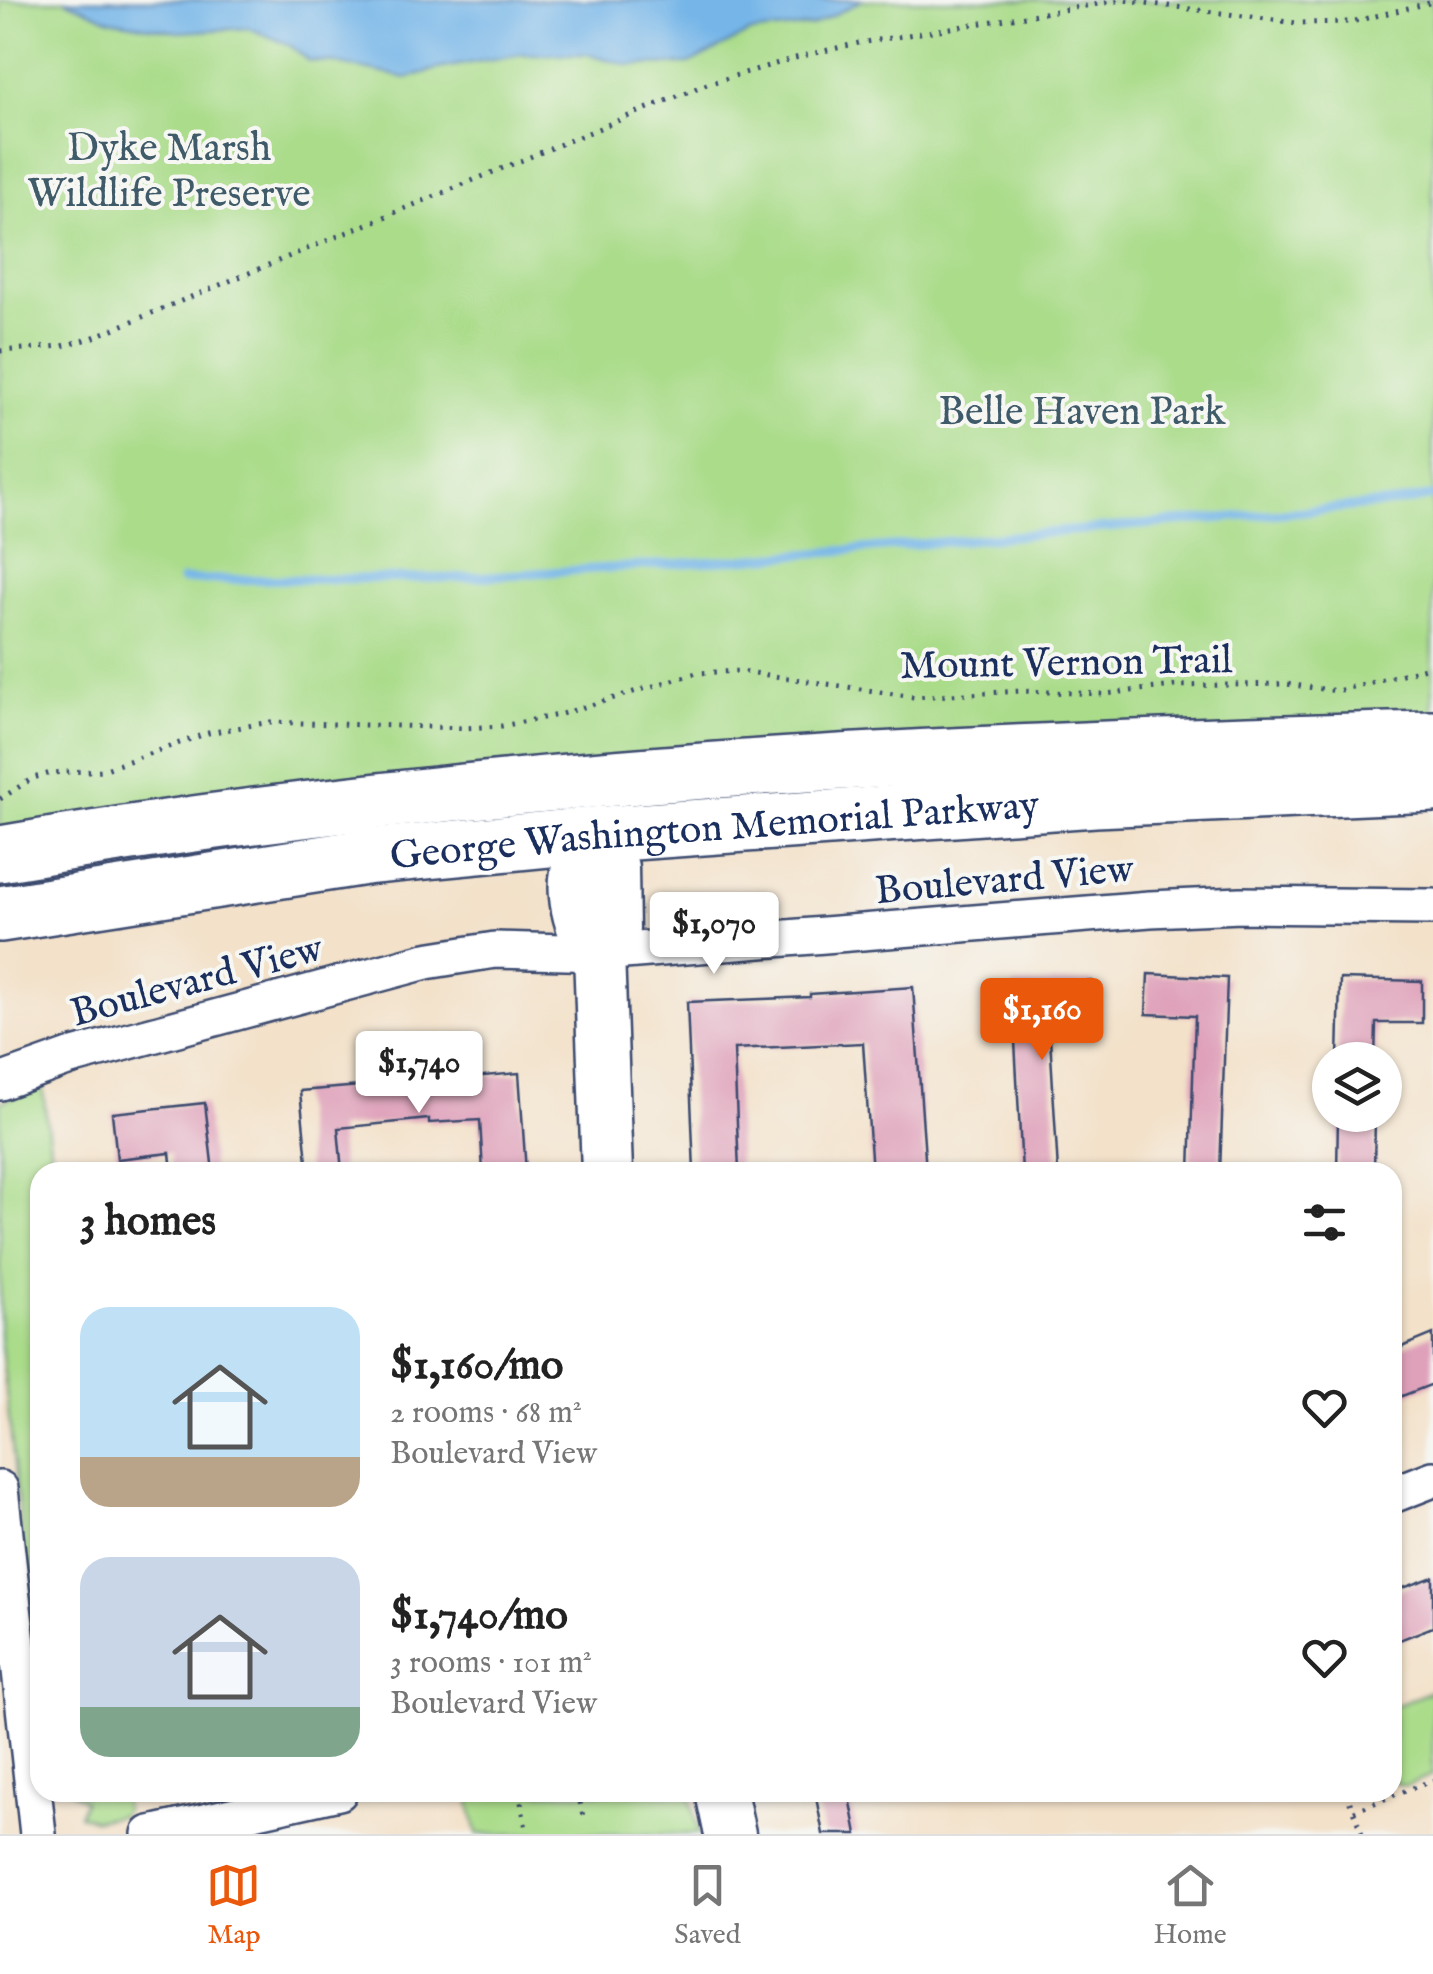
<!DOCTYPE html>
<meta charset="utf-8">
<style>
body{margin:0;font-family:"IM FELL English",serif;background:#f2f2f2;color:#222;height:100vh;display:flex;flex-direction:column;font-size:38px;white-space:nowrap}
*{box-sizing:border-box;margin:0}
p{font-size:32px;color:#767676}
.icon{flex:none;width:55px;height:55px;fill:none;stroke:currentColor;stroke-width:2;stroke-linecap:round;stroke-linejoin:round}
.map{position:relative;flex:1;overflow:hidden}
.panel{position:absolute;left:30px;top:1162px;width:1372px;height:640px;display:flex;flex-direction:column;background:#fff;border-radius:30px;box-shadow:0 2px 8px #0004}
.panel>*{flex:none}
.tools{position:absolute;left:1312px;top:1042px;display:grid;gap:20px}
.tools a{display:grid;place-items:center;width:90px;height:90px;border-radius:50%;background:#fff;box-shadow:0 2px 8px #0004;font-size:50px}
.price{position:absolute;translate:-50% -85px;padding:0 22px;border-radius:10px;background:#fff;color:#222;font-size:32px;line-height:65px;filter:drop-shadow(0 2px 5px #0008)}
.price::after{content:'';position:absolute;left:50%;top:60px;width:30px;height:22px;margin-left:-15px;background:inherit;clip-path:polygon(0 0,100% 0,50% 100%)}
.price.current{background:#ea580c;color:#fff}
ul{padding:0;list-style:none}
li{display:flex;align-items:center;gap:30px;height:250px;padding:0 50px}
li span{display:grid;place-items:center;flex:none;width:280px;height:200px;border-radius:30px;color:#555}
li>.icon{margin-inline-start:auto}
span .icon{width:120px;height:120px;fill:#fffc;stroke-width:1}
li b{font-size:42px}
h2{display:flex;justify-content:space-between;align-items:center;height:120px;padding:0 50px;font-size:42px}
.tabs{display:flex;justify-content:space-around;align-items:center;height:140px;border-top:2px solid #e0e0e0;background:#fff;font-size:28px;color:#767676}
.tabs a{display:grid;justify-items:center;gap:5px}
.tabs .current{color:#ea580c}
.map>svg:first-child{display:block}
.green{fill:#aadc8a;stroke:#628674;stroke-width:2.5}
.water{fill:#74b5e8;stroke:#4872a3;stroke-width:2.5}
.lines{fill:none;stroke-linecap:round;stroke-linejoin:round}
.stream{stroke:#74b5e8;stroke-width:9}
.building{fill:#dfa1ba}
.street-casing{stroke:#3b4a6e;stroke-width:40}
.secondary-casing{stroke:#3b4a6e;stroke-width:55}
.primary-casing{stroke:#3b4a6e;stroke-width:60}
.path{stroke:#3b4a6e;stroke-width:5;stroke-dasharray:2.5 8;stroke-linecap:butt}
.street{stroke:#fff;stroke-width:35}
.secondary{stroke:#fff;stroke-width:50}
.primary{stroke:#fff;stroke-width:55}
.labels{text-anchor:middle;stroke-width:8;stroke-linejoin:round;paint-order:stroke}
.park-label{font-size:40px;fill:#3f5a69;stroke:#f6f6f2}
.street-label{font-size:40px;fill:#1b2f5e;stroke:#f6f6f2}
</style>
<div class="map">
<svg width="1433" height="1834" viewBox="0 0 1433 1834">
<rect width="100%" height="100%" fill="#f6f6f2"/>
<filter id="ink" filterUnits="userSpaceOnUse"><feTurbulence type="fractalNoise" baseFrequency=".01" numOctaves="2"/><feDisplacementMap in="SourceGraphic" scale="20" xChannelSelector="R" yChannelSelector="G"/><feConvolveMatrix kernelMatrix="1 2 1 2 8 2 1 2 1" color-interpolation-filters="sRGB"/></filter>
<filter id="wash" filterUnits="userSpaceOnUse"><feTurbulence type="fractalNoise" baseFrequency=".0048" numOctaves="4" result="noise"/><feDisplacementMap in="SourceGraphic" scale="40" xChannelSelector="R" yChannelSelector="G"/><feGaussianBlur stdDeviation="2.25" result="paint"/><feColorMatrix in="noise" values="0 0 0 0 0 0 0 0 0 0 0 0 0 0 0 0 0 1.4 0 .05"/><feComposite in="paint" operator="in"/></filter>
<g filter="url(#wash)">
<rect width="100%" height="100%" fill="#f3e1c9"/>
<path class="green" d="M 0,0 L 1433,0 L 1433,739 L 0,834 Z
M 40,1086 L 43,1091 L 53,1172 L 40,1172 L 40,1703 L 0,1336 L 0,1102 Z
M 1433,1690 L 1433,1775 L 1405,1786 L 1393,1782 L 1393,1707 Z
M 72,1793 L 122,1793 L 125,1810 L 121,1815 L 95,1820 L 79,1815 L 84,1801 Z
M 472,1793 L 689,1793 L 699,1834 L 477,1834 L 470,1803 Z"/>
<path class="water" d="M 65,0 L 863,0 L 812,26 L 749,33 L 689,64 L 628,65 L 589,54 L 521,54 L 437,69 L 407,78 L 335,63 L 309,61 L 290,45 L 249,28 L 178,32 L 110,20 Z"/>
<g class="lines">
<path class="stream" d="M 182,580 L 459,578 L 731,560 L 1397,503 L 1433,496"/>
</g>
<g id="blocks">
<path class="building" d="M 1148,974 L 1227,978 L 1220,1172 L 1190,1172 L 1195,1016 L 1146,1014 Z
M 1340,979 L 1422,981 L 1422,1023 L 1376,1023 L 1375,1060 L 1338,1060 Z
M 1092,981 L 1094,1018 L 1049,1020 L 1058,1172 L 1022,1172 L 1012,985 Z
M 913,987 L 926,1172 L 872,1172 L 863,1043 L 734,1049 L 739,1172 L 694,1172 L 687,1002 L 810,997 L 810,994 Z
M 519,1073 L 526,1172 L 483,1172 L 480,1120 L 429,1123 L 429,1119 L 338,1128 L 342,1172 L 308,1172 L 300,1091 Z
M 205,1103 L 213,1172 L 172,1172 L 170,1153 L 117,1159 L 112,1113 Z
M 1338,1115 L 1375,1115 L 1374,1172 L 1337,1172 Z
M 1433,1334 L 1433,1384 L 1392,1400 L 1392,1351 Z
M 1433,1577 L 1433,1627 L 1392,1643 L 1392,1592 Z
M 815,1792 L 849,1792 L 857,1834 L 823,1834 Z"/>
</g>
</g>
<g filter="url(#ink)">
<use href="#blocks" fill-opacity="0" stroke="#3b4a6e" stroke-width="2.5"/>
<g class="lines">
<defs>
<path id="street" d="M 0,1082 L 70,1057 L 426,961 L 495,950 L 599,953 L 1150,909 L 1241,905 L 1433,907
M 0,1489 L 38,1834
M 1392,1495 L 1433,1479
M 150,1834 L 339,1792"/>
<path id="secondary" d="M 591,835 L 613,868 L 614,929 L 599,953 L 607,1172
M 591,835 C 586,846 578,860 576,872 C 571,899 580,934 599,953
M 721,1792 L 730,1834"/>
<g id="primary">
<path d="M 0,854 C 473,773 954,750 1433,739"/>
<path id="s1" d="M 0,914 L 365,857 L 591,835 L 1095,799 L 1433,784"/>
</g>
</defs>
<use href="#street" class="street-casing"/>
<use href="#secondary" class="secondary-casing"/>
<use href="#primary" class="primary-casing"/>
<path class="path" d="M 0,351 L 62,346 L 89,339 L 704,85 L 802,56 L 859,43 L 1123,0 L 1296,23 L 1351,22 L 1433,2
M 0,799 L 33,778 L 51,773 L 103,770 L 208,733 L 270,722 L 464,728 L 502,726 L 558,715 L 696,673 L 741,671 L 914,697 L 1021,691 L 1105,694 L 1174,686 L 1286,684 L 1337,691 L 1433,666
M 519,1792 L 527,1834
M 578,1792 L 584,1822
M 1346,1792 L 1362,1834
M 1354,1811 L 1433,1780"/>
<use href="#street" class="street"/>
<use href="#secondary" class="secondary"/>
<use href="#primary" class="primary"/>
</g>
</g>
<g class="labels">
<g class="park-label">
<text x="169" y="160">Dyke Marsh<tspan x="169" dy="46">Wildlife Preserve</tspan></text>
<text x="1082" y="424">Belle Haven Park</text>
</g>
<g class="street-label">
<text transform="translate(1066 661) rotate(-1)" y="14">Mount Vernon Trail</text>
<text dy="14" stroke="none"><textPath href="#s1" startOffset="720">George Washington Memorial Parkway</textPath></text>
<text transform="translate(1004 878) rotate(-5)" y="14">Boulevard View</text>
<text transform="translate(196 979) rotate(-15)" y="14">Boulevard View</text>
</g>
</g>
</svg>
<div class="tools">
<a><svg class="icon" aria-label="layers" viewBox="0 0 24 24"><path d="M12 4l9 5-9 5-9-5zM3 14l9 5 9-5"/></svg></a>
</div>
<b class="price" style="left:714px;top:977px">$1,070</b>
<b class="price current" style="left:1042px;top:1063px">$1,160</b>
<b class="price" style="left:419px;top:1116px">$1,740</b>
<section class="panel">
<h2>3 homes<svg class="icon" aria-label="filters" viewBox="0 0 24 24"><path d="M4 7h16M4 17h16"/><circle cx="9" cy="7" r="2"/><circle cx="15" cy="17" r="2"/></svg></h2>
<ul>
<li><span style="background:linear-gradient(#bfe0f5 75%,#b9a48a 0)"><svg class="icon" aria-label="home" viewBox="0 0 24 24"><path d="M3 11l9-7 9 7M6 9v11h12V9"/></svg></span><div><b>$1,160/mo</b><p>2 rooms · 68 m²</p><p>Boulevard View</p></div><svg class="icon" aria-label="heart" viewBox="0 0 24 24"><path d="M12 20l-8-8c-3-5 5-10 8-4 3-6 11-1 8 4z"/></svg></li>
<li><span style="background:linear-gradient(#c9d6e8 75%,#7fa58c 0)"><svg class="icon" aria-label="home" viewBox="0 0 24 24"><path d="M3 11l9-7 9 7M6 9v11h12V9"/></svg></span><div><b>$1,740/mo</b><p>3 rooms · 101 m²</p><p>Boulevard View</p></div><svg class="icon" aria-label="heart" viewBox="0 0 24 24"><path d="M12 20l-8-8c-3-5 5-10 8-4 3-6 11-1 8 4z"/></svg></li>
</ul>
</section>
</div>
<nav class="tabs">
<a class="current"><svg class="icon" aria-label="map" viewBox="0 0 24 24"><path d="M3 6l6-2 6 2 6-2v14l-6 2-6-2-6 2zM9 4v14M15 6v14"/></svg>Map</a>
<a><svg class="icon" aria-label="saved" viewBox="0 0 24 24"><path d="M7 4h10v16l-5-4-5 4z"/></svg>Saved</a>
<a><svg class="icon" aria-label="home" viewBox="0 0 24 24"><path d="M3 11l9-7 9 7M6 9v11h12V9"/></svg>Home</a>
</nav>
